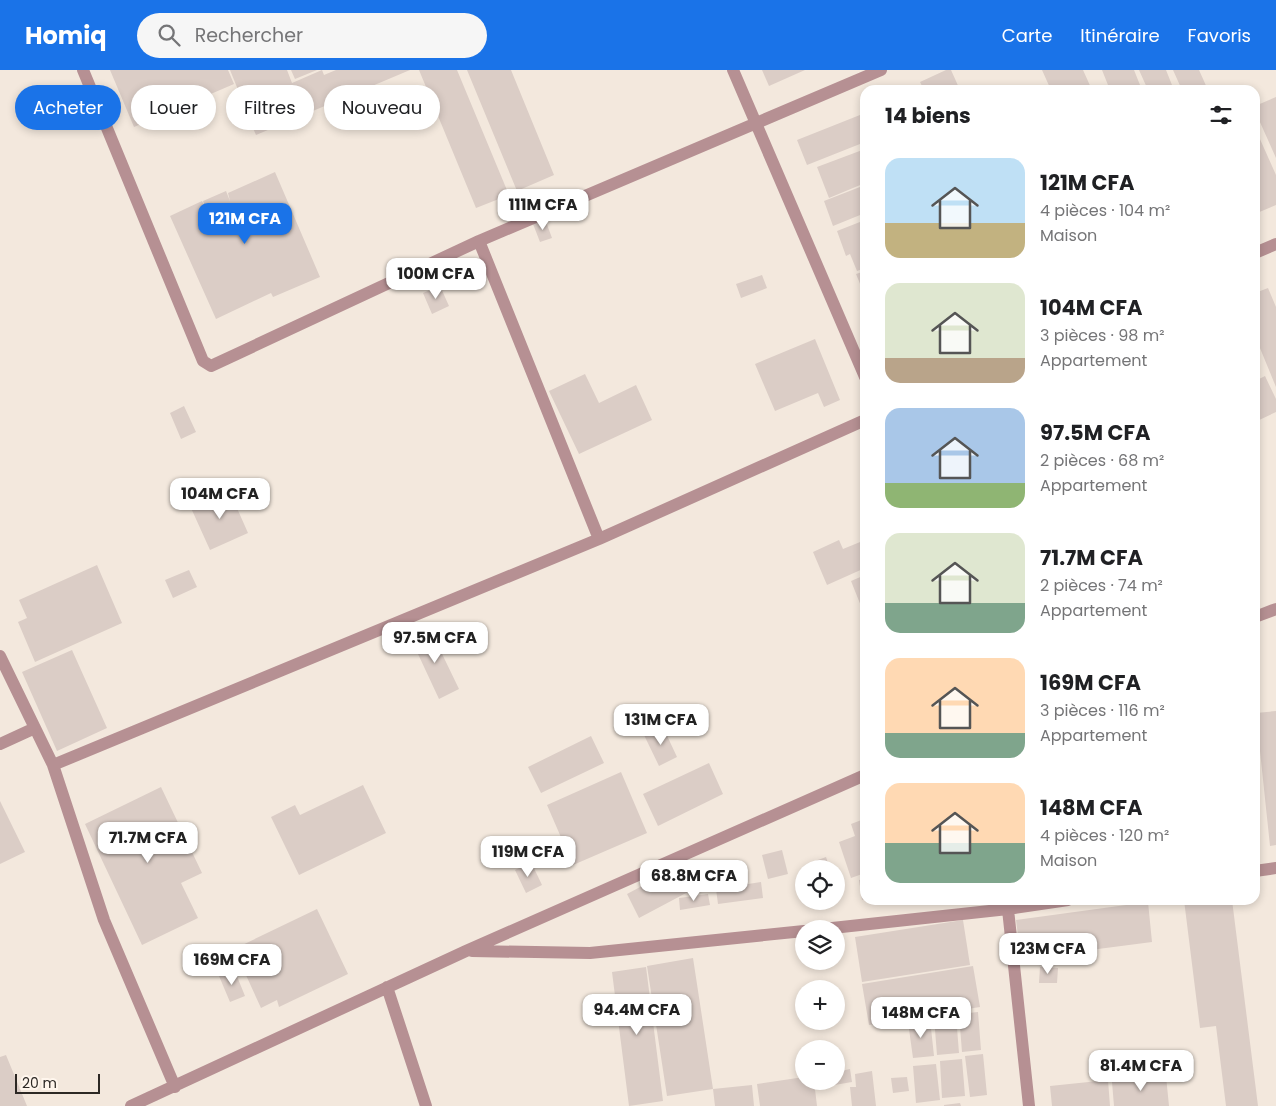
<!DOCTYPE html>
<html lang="fr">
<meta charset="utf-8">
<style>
body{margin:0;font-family:Poppins,sans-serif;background:#f6f6f6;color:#202124;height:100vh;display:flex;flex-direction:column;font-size:19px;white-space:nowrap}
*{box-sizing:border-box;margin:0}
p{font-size:16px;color:#757577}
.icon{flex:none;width:28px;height:28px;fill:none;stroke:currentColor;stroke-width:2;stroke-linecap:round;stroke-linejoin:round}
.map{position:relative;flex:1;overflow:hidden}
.side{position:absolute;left:860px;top:15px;width:400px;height:820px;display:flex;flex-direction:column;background:#fff;border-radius:15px;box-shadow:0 2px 8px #0003}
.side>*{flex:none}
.guide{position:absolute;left:15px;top:15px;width:475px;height:45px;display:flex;gap:10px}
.controls{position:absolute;left:795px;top:790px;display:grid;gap:10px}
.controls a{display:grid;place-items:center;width:50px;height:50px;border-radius:50%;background:#fff;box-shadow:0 2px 8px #0003;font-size:25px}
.scale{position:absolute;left:15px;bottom:12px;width:85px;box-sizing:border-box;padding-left:5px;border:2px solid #2c2824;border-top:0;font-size:14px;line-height:18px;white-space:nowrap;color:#2c2824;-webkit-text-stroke:4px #fff6ed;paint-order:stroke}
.price{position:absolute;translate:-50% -42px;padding:0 11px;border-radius:10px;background:#fff;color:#222;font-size:16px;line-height:32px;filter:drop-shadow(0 1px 2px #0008)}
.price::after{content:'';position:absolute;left:50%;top:30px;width:15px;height:11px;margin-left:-8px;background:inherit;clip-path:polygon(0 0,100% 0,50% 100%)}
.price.selected{background:#1a73e8;color:#fff}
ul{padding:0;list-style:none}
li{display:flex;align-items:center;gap:15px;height:125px;padding:0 25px}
li span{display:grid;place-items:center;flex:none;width:140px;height:100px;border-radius:15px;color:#555}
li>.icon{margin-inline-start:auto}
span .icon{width:60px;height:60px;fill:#fffc;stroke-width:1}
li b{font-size:21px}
h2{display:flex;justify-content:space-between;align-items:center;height:60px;padding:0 25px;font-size:21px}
.chip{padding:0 18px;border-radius:22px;background:#fff;box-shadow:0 2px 8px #0003;font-size:18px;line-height:45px}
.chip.selected{background:#1a73e8;color:#fff}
header{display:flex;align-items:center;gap:30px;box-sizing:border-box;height:70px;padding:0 25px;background:#1a73e8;color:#fff}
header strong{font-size:24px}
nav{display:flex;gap:28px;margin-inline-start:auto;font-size:18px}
.search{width:350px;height:45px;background:#f6f6f6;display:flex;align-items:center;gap:12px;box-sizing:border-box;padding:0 18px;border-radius:28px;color:#757577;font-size:19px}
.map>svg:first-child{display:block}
.building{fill:#dbcdc6}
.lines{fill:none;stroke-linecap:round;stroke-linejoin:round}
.street{stroke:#b69093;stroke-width:12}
</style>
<header>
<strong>Homiq</strong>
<div class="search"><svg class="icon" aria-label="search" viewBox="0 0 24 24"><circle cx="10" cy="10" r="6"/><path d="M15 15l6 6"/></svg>Rechercher</div>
<nav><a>Carte</a><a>Itinéraire</a><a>Favoris</a></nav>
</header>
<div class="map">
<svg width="1276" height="1036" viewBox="0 0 1276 1036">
<rect width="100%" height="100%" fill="#f3e8dd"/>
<path class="building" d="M 110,0 L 228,0 L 234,14 L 134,57 Z
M 230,0 L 287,0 L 292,13 L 322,0 L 324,5 L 336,0 L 410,0 L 256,65 L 242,33 L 278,18 L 243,32 Z
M 291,0 L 317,0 L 295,9 Z
M 419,0 L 457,0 L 509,125 L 476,138 Z
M 467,0 L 511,0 L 554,105 L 517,121 Z
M 762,0 L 805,0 L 769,16 Z
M 946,0 L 951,0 L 960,20 L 924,20 L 920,12 Z
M 1042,0 L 1083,0 L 1092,20 L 1051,20 Z
M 1102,0 L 1134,0 L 1142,20 L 1110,20 Z
M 1139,0 L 1166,0 L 1174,20 L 1148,20 Z
M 1173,0 L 1199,0 L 1208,20 L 1182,20 Z
M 1276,27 L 1276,88 L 1255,41 L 1255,36 Z
M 865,43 L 865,72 L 807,95 L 797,70 Z
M 1255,58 L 1276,105 L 1276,135 L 1257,143 L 1255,138 Z
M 865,79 L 865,113 L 829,128 L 817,97 Z
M 275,102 L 320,207 L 273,227 L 271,223 L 216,249 L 170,146 L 202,131 L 205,137 L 203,131 L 226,121 L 230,131 L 228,123 Z
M 865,115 L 865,143 L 833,156 L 824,131 Z
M 545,149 L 552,168 L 540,172 L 533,154 Z
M 865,150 L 865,198 L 857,201 L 850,184 L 846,186 L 837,161 Z
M 865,201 L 865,226 L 856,204 Z
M 762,205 L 767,218 L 741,228 L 736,214 Z
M 440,216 L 449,236 L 432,244 L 423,223 Z
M 1268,218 L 1276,237 L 1276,317 L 1255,266 L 1255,223 Z
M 815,269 L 840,330 L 824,337 L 818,323 L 775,341 L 755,294 Z
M 585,304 L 599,333 L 636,315 L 652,350 L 579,384 L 549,321 Z
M 1265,306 L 1276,329 L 1276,342 L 1255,352 L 1255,311 Z
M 184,336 L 196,362 L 181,369 L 170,343 Z
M 229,420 L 248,463 L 210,480 L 191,438 Z
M 839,470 L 843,479 L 865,470 L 865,498 L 827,515 L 813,482 Z
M 97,495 L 122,553 L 35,592 L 18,552 L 27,548 L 19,530 Z
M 189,500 L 197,517 L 173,528 L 165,510 Z
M 865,505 L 865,535 L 861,536 L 851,511 Z
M 430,559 L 459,619 L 439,629 L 411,569 Z
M 72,580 L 107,658 L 57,681 L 22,602 Z
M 1276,641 L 1276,775 L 1270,776 L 1256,643 Z
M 663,657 L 677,687 L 659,696 L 644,665 Z
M 591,666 L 604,693 L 541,723 L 528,697 Z
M 709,693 L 723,724 L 658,756 L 643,724 Z
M 621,702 L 647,763 L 573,795 L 547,735 Z
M 363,715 L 386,763 L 299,805 L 271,747 L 295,735 L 300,745 Z
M 161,717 L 202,803 L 181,813 L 198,848 L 142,875 L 85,754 Z
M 0,731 L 25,782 L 0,794 Z
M 864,749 L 865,803 L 851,808 L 839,772 L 855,766 L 851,754 Z
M 782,780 L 788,804 L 768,809 L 762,785 Z
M 826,787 L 830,799 L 808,799 L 807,794 Z
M 531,792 L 542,815 L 526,823 L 515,800 Z
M 676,798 L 688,822 L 639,848 L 627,824 Z
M 865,809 L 865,829 L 862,830 L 859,810 Z
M 761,812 L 763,828 L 718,834 L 716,819 Z
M 708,824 L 710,835 L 680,840 L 679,828 Z
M 1184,830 L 1232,830 L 1258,1036 L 1226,1036 L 1216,956 L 1200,958 Z
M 1148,832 L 1152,872 L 1021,889 L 1016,850 Z
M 317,839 L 348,904 L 279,937 L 277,930 L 261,938 L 234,879 Z
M 963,850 L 970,895 L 862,912 L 855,867 Z
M 693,888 L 713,1019 L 667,1026 L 647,896 Z
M 973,896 L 980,937 L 869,955 L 862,914 Z
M 646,897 L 663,1031 L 629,1036 L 612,902 Z
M 1040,897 L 1058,898 L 1057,913 L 1039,913 Z
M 234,899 L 245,926 L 230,932 L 219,906 Z
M 978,942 L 981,980 L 962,982 L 959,944 Z
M 956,945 L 959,983 L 937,985 L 934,947 Z
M 930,949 L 934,986 L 913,988 L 908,952 Z
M 983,984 L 987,1025 L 970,1027 L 965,986 Z
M 6,985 L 27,1036 L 0,1036 L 0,987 Z
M 962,989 L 965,1026 L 942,1028 L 940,991 Z
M 936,994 L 940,1030 L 916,1033 L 913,996 Z
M 850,999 L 852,1012 L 817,1018 L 816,1011 L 836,1011 L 836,1002 Z
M 872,1001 L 876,1036 L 852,1036 L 850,1017 L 856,1017 L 855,1004 Z
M 1166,1006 L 1169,1036 L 1114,1036 L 1112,1012 Z
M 804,1007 L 804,1011 L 814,1011 L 817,1036 L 760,1036 L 757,1014 Z
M 907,1007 L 909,1021 L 893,1023 L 891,1008 Z
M 1108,1010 L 1110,1036 L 1052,1036 L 1050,1016 Z
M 752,1015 L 754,1036 L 715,1036 L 713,1019 Z
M 960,1033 L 961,1036 L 944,1036 L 944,1035 Z"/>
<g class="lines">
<path class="street" d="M 83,0 L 203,291 L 211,296 L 479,171 L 881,0
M 733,0 L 865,307
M 479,171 L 599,469
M 1255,183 L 1276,174
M 1255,547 L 1276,539
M 0,586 L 53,695 L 104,850 L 175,1017
M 0,674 L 35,658
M 53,695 L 599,469 L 865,350
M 1255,801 L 1276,798
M 1007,830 L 1029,1036
M 823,859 L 1008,839 L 1068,830
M 472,881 L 590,883 L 804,861
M 387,917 L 426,1036
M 131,1036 L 466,881 L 865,705"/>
</g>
</svg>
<div class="controls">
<a><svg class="icon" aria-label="locate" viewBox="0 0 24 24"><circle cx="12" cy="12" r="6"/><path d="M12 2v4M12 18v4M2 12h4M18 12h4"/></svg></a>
<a><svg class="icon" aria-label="layers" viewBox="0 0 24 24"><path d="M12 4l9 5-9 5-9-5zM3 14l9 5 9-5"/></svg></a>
<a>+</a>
<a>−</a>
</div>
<div class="scale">20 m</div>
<b class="price" style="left:543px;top:161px">111M CFA</b>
<b class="price selected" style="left:245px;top:175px">121M CFA</b>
<b class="price" style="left:436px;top:230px">100M CFA</b>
<b class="price" style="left:220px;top:450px">104M CFA</b>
<b class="price" style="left:435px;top:594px">97.5M CFA</b>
<b class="price" style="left:661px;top:676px">131M CFA</b>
<b class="price" style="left:148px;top:794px">71.7M CFA</b>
<b class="price" style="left:528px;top:808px">119M CFA</b>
<b class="price" style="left:694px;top:832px">68.8M CFA</b>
<b class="price" style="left:1048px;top:905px">123M CFA</b>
<b class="price" style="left:232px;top:916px">169M CFA</b>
<b class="price" style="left:637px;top:966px">94.4M CFA</b>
<b class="price" style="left:921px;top:969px">148M CFA</b>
<b class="price" style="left:1141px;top:1022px">81.4M CFA</b>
<div class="guide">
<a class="chip selected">Acheter</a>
<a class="chip">Louer</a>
<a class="chip">Filtres</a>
<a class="chip">Nouveau</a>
</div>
<section class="side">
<h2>14 biens<svg class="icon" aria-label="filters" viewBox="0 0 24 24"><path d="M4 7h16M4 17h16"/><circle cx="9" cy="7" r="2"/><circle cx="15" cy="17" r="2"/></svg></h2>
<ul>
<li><span style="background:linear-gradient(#bfe0f5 65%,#c2b280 0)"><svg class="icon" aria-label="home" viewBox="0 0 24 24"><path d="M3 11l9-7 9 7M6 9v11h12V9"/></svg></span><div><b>121M CFA</b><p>4 pièces · 104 m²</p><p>Maison</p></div></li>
<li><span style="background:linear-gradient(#dfe7d0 75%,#b9a48a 0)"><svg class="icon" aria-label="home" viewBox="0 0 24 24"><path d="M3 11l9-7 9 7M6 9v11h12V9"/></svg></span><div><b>104M CFA</b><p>3 pièces · 98 m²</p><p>Appartement</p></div></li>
<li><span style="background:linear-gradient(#a9c7e8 75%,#8fb573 0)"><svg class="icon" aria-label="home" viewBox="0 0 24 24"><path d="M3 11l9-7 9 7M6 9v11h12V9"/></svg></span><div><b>97.5M CFA</b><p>2 pièces · 68 m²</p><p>Appartement</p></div></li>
<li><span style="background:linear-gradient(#dfe7d0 70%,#7fa58c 0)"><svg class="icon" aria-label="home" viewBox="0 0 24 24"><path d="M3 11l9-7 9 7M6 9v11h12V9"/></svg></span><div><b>71.7M CFA</b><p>2 pièces · 74 m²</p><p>Appartement</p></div></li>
<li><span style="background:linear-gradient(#ffd9b3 75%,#7fa58c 0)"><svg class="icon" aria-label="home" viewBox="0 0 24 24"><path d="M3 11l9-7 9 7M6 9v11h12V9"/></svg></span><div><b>169M CFA</b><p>3 pièces · 116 m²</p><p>Appartement</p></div></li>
<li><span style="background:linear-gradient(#ffd9b3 60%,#7fa58c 0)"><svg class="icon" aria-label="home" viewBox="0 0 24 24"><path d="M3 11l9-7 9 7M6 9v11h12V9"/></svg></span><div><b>148M CFA</b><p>4 pièces · 120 m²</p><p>Maison</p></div></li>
</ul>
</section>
</div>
